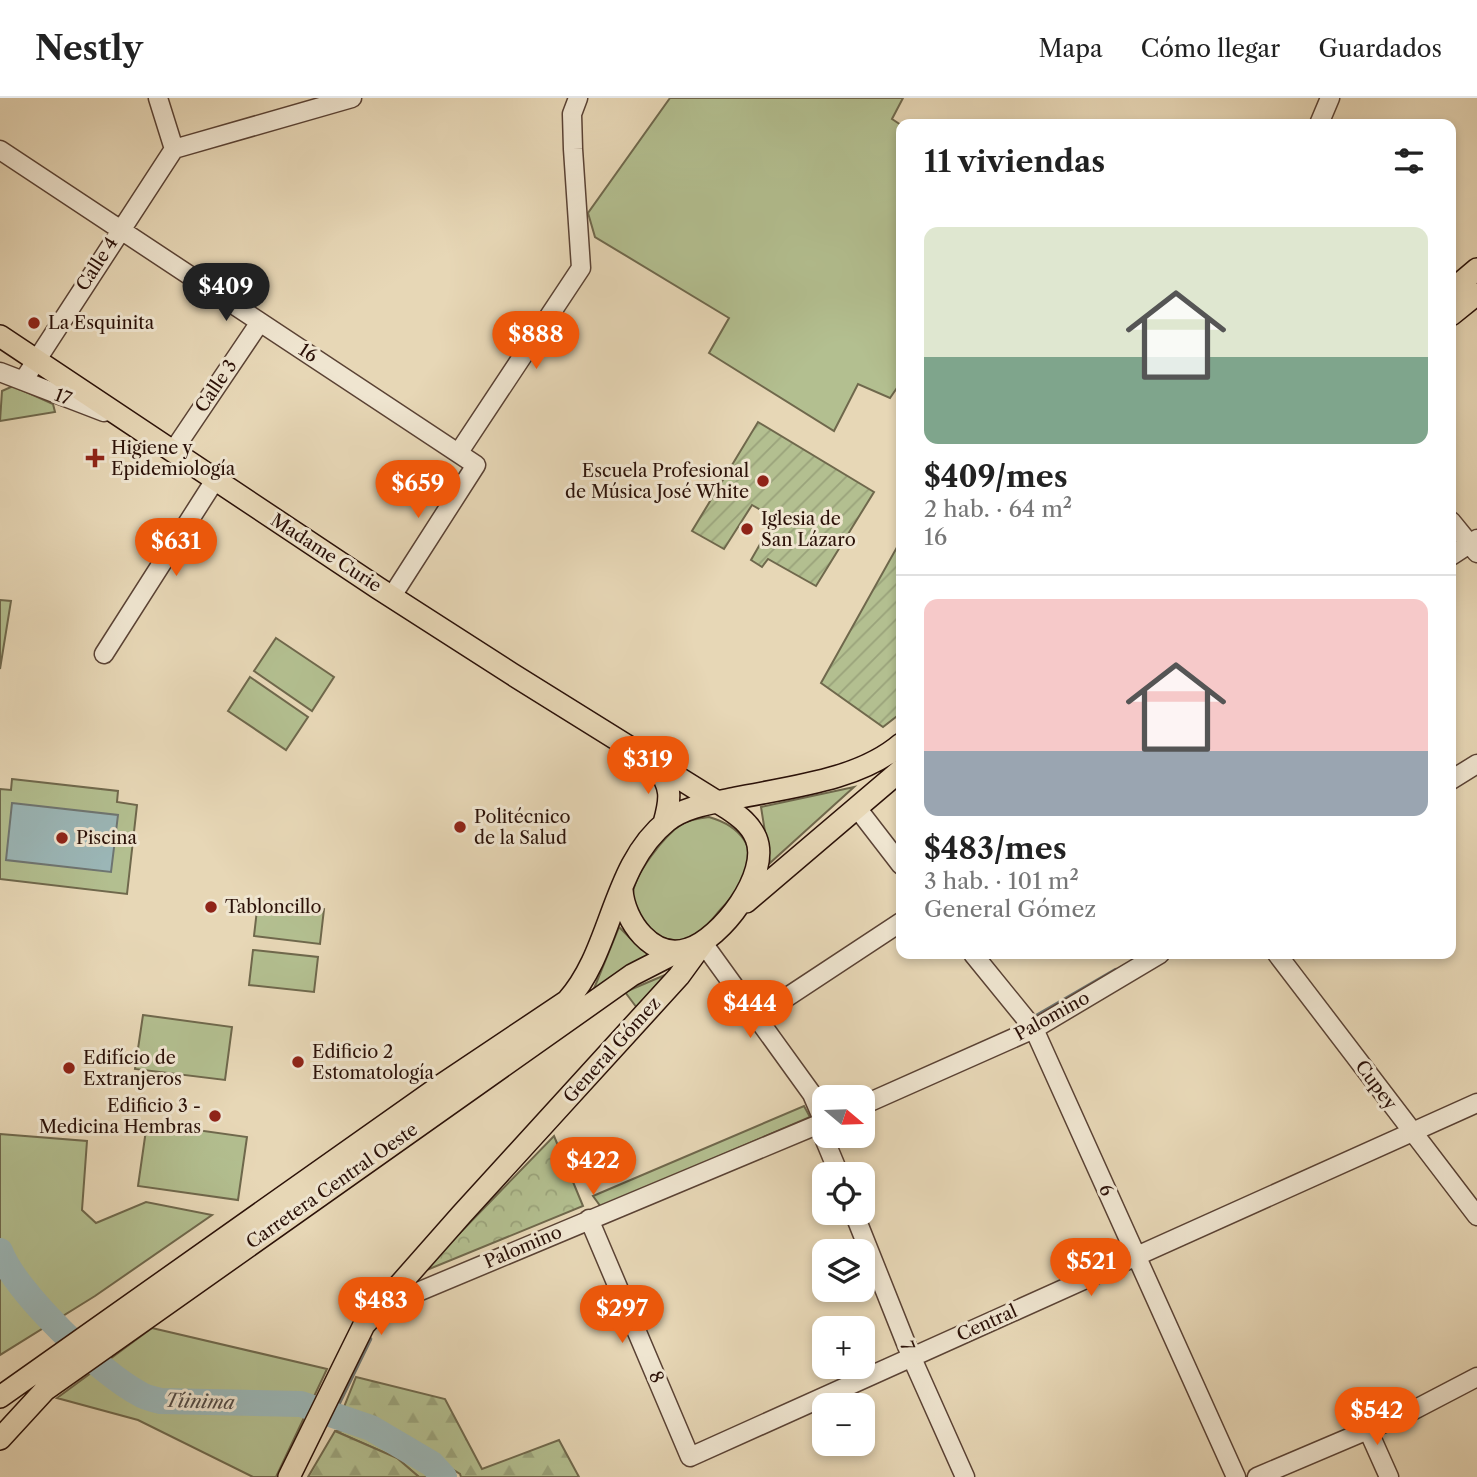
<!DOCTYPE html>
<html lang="es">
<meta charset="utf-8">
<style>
body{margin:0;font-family:"Libre Caslon Text",serif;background:#f2f2f2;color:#222;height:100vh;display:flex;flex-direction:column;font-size:26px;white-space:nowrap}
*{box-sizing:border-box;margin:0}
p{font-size:23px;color:#767676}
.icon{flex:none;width:38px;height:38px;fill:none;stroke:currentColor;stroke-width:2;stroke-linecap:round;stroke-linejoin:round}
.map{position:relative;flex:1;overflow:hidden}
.side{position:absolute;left:896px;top:21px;width:560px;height:840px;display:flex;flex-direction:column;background:#fff;border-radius:14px;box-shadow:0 4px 10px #0003}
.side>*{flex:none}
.needle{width:46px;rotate:109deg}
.tools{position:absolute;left:812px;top:987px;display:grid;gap:14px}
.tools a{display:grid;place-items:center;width:63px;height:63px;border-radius:14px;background:#fff;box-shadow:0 4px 10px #0003;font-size:35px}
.price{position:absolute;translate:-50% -60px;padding:0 16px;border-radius:24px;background:#ea580c;color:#fff;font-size:23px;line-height:46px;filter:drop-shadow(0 2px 4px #0008)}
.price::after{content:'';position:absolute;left:50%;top:42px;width:21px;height:16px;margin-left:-10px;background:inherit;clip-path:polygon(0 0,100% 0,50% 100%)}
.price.current{background:#222;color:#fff}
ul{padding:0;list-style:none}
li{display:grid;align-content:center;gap:14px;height:371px;padding:0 28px}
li+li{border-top:2px solid #e0e0e0}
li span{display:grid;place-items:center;height:217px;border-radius:14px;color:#555}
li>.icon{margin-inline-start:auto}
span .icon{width:126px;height:126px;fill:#fffc;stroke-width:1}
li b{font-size:30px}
h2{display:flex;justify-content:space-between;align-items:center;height:84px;padding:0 28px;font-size:30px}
header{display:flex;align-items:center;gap:42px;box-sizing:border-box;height:98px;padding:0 35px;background:#fff;border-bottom:2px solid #e0e0e0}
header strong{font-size:33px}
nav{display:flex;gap:38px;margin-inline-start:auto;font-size:24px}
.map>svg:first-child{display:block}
.grass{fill:#b3bf90;stroke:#6f684c;stroke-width:2}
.forest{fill:url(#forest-firs);stroke:#6f684c;stroke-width:2}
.park{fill:url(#park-crowns);stroke:#6f684c;stroke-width:2}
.garden{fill:url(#garden-furrows);stroke:#6f684c;stroke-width:2}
.water{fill:#9bb7b8;stroke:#6e7572;stroke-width:2}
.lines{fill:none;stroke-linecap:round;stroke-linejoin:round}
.stream{stroke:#6e7572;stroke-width:4.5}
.river{stroke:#9bb7b8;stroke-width:26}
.minor-casing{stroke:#5a4234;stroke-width:21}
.major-casing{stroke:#2b1108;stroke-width:24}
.minor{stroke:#efe5d0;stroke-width:18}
.major{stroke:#e7d7b6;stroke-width:21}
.poi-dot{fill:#8f2418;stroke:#efe5d0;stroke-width:2.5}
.labels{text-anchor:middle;stroke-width:6;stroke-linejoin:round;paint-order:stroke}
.street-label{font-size:18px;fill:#2b1108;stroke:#efe5d0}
.poi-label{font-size:18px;fill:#2b1108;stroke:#efe5d0;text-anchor:start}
.water-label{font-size:19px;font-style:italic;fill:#524b46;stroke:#efe5d0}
</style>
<header>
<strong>Nestly</strong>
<nav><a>Mapa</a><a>Cómo llegar</a><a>Guardados</a></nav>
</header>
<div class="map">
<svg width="1477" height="1379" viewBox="0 0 1477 1379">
<defs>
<pattern id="forest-firs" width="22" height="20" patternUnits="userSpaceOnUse" patternTransform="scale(1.75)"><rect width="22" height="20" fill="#b3bf90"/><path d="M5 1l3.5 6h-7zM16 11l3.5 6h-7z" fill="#9aa37b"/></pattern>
<pattern id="park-crowns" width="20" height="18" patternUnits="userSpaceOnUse" patternTransform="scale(1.75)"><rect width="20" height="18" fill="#b3bf90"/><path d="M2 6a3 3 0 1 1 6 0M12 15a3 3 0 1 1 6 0" fill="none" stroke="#9aa37b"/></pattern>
<pattern id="garden-furrows" width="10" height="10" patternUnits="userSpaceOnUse" patternTransform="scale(1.75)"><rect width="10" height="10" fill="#b3bf90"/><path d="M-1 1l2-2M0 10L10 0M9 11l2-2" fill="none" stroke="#9aa37b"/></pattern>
</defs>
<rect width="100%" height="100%" fill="#e7d7b6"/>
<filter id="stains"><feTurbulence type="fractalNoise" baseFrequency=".00286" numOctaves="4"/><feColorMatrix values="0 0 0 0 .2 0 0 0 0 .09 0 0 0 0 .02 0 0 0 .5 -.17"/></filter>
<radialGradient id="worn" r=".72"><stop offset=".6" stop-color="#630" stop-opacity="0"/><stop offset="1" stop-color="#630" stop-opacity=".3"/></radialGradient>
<path class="grass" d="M 670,0 L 903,0 L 892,21 L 901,27 L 901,284 L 890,300 L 858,286 L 834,333 L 709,255 L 729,220 L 595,139 L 588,115 Z
M 13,288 L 53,306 L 55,314 L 0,323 L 2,293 Z
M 0,502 L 11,503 L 0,571 Z
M 276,540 L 334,579 L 312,613 L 254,573 Z
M 250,579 L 308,619 L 286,652 L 228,613 Z
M 12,681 L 118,693 L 117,704 L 137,707 L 127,796 L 0,781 L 0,691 L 11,692 Z
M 854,689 L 770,765 L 761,709 Z
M 709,719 C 740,728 760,750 744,783 C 739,793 728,803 720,812 C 710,824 700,839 684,842 C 670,844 660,839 648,834 C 643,823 633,810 633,798 C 632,778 665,737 682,726 C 691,721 700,720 709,719 Z
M 258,803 L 324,811 L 320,846 L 254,838 Z
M 619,829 L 633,843 L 652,855 L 593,893 Z
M 253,852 L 318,859 L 314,894 L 249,887 Z
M 665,877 L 637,910 L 625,894 Z
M 143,917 L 232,929 L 225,982 L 135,971 Z
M 804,1008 L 810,1019 L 601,1109 L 593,1098 Z
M 147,1025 L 247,1039 L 238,1102 L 138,1088 Z
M 0,1036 L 87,1043 L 82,1112 L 96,1125 L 146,1104 L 212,1117 L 95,1198 L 0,1257 Z
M 152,1230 L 327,1271 L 276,1379 L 253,1379 L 138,1322 L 57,1300 Z
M 371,1330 L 440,1379 L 419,1379 L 397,1360 L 335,1333 Z"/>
<path class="forest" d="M 356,1279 L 445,1301 L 482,1371 L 559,1342 L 579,1379 L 461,1379 L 460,1376 L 394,1336 L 342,1314 Z
M 335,1333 L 397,1360 L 419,1379 L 308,1379 Z"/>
<path class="park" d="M 554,1038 L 583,1108 L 422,1174 Z"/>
<path class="garden" d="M 758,324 L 874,394 L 816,488 L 768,461 L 762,469 L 751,462 L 775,420 L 752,407 L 724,451 L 692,433 Z
M 901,442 L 901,615 L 883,629 L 821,585 Z"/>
<path class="water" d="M 12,705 L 118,717 L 111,774 L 6,762 Z"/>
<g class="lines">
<path class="stream" d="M 1035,919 L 1116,872
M 333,1317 L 370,1241"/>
<path class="river" d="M 0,1153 C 15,1194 101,1276 140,1296 C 146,1300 154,1301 160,1303 L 301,1306 L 371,1330 L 432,1366 L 444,1379"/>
<defs>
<path id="minor" d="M 158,0 L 174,51
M 1319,26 L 1330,0
M 174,51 L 352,0
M 0,52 L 476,367 L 392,498
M 0,274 L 104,314
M 23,283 L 174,51
M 173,353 L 260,224
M 459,354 L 581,170 L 573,51 L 572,16 L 578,0
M 1451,423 L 1477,455
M 1451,458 L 1477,441
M 104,556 L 215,382
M 1451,682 L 1477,666
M 857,710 L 901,767
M 703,845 L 812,996 L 824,1024 L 824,1040 L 839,1076
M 973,856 L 1034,931 L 1236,1379
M 1277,856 L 1477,1118
M 757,919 L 901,824
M 863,1007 L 1034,931 L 1160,856
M 854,1115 L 911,1258 L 965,1379
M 589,1121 L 690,1359 L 1477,1005
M 382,1209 L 824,1024
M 1368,1332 L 1389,1379
M 1257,1379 L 1410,1314 L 1477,1279"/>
<path id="major" d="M 1451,193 L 1477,171
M 1451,217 L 1477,196
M 0,238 L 378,490 L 512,576 L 727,710 C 739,718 750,726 756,740 C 771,776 721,841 688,851 C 653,863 624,823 622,792
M 656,668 C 672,689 671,700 664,725
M 746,804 L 901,672
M 0,1299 L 440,988 L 567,903 C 613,852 611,768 667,723 C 686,708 713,705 736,700 C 790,689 859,682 901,646
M 0,1341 L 45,1292 L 632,877 L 677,854
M 289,1379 L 364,1227 L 462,1116 L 679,878 L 703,845"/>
</defs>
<use href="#minor" class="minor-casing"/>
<use href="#major" class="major-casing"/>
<use href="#minor" class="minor"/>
<use href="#major" class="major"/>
</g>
<g class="poi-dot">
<circle cx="34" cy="225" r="7"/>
<path d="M91.5 349.5h7v7h7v7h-7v7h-7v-7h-7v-7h7z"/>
<circle cx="763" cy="383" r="7"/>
<circle cx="747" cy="431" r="7"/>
<circle cx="460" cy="729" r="7"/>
<circle cx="62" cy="740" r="7"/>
<circle cx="211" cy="809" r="7"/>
<circle cx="298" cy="964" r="7"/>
<circle cx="69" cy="970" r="7"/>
<circle cx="215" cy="1018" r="7"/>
</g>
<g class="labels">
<g class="street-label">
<text transform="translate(97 166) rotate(-57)" y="6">Calle 4</text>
<text transform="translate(308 255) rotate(33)" y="6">16</text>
<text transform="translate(216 288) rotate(-56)" y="6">Calle 3</text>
<text transform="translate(63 299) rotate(21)" y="6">17</text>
<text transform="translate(326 455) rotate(33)" y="6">Madame Curie</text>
<text transform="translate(1052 918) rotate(-29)" y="6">Palomino</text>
<text transform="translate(612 952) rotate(-48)" y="6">General Gómez</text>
<text transform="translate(1376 987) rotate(53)" y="6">Cupey</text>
<text transform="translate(332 1088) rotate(-35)" y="6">Carretera Central Oeste</text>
<text transform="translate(1106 1092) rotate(66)" y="6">6</text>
<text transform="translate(523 1149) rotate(-23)" y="6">Palomino</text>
<text transform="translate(987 1225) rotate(-24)" y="6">Central</text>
<text transform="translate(907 1248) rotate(68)" y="6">7</text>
<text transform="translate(656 1279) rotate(67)" y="6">8</text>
</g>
<g class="poi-label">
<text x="48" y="231">La Esquinita</text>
<text x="111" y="356">Higiene y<tspan x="111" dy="21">Epidemiología</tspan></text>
<text x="749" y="379" text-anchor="end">Escuela Profesional<tspan x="749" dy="21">de Música José White</tspan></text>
<text x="761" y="427">Iglesia de<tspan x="761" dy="21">San Lázaro</tspan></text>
<text x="474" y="725">Politécnico<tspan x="474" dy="21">de la Salud</tspan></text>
<text x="76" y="746">Piscina</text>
<text x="225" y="815">Tabloncillo</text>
<text x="312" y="960">Edificio 2<tspan x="312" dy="21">Estomatología</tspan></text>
<text x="83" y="966">Edifício de<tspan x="83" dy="21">Extranjeros</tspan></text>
<text x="201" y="1014" text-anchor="end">Edificio 3 -<tspan x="201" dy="21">Medicina Hembras</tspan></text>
</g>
<g class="water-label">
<text transform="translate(200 1303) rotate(2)" y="7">Tíinima</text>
</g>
</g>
<rect width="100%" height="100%" filter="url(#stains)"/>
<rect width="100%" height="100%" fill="url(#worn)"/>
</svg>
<div class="tools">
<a><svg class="needle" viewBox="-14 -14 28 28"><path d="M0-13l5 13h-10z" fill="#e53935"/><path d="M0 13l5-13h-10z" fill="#767676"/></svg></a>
<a><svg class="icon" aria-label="locate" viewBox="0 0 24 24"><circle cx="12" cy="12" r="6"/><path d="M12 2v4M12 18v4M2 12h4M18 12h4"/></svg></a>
<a><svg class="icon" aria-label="layers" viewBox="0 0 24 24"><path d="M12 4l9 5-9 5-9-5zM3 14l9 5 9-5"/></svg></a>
<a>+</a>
<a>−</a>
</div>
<b class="price current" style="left:226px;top:225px">$409</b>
<b class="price" style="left:536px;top:273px">$888</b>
<b class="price" style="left:418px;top:422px">$659</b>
<b class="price" style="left:176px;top:480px">$631</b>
<b class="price" style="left:648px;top:698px">$319</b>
<b class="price" style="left:750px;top:942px">$444</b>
<b class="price" style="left:593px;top:1099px">$422</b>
<b class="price" style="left:1091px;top:1200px">$521</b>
<b class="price" style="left:381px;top:1239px">$483</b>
<b class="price" style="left:622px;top:1247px">$297</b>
<b class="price" style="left:1377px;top:1349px">$542</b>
<section class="side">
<h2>11 viviendas<svg class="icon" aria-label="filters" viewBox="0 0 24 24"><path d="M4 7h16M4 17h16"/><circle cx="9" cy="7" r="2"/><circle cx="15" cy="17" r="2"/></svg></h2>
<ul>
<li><span style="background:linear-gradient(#dfe7d0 60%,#7fa58c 0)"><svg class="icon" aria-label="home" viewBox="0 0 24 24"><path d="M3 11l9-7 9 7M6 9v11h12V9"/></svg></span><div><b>$409/mes</b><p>2 hab. · 64 m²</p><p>16</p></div></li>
<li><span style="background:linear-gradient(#f6c9c9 70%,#9aa5b1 0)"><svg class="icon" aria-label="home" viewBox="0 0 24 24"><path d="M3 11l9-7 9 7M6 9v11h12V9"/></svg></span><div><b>$483/mes</b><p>3 hab. · 101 m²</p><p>General Gómez</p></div></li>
</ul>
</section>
</div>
